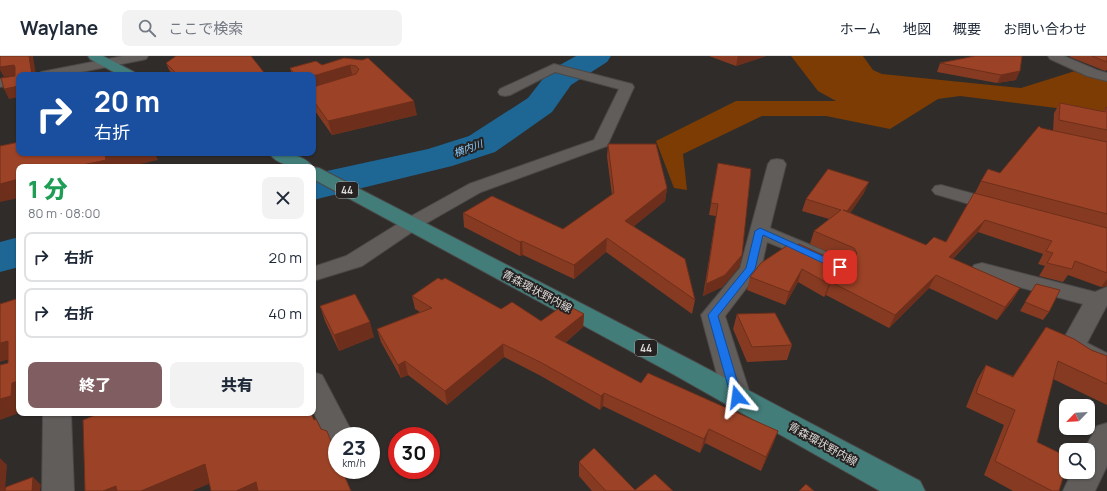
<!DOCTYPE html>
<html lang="ja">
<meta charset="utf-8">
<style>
:root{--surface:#fff;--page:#f2f2f3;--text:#1f2937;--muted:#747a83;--line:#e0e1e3;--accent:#7f5d61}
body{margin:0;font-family:Manrope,"Noto Sans JP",sans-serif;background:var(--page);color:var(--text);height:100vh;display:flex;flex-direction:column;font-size:15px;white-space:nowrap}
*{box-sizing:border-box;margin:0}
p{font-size:13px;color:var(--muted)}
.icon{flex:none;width:22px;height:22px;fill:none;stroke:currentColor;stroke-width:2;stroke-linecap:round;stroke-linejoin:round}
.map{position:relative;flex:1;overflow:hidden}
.side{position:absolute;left:16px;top:108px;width:300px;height:252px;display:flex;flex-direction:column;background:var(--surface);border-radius:8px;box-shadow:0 1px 3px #0004}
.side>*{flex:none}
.guide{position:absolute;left:16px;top:16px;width:300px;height:84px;border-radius:8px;box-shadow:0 1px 3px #0004;background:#1a4fa0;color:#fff;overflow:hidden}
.needle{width:26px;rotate:245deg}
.controls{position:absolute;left:1059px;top:343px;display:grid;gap:8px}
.controls a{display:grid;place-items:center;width:36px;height:36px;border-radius:8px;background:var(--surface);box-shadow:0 1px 3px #0004;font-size:20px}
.speed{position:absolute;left:328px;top:371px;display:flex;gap:8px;font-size:20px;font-weight:700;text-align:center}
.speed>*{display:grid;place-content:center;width:52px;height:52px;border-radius:50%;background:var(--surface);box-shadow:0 1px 3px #0004;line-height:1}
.speed small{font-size:10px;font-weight:400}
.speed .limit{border:6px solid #d22;background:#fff;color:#111}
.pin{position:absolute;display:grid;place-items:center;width:34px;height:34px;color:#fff;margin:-17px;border-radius:8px;box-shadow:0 2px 6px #0006}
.me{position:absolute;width:44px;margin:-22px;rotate:344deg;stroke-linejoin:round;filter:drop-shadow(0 0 3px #0008)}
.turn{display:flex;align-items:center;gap:14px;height:84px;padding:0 12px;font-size:18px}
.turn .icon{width:52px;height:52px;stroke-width:2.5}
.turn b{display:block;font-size:28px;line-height:34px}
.round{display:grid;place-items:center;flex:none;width:42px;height:42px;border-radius:8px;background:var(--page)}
.head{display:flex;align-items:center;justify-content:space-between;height:68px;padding:0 12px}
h1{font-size:24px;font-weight:800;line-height:30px;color:#1e9e55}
.action{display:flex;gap:8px;margin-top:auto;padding:8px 12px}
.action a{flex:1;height:46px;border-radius:8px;background:var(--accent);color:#fff;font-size:16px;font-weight:800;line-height:46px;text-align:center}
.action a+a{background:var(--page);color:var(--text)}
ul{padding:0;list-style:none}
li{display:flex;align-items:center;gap:12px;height:50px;margin:0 8px 6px;padding:0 4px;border:2px solid var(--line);border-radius:8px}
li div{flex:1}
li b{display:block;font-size:15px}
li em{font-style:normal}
header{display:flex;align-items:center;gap:24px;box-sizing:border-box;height:56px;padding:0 20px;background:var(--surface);border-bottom:1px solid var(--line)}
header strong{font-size:19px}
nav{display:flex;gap:22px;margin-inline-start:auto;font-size:14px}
.search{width:280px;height:36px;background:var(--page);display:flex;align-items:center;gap:10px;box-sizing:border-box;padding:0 14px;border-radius:8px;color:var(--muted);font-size:15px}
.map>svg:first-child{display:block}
.green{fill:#7c3c03}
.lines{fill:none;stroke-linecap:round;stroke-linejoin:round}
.river{fill:#1e6694;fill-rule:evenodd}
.minor-casing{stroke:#4b4847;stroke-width:2}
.major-casing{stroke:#4b4847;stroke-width:2}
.minor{fill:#605d5b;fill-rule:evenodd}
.major{fill:#437d7a;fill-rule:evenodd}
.wall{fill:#863a22}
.shaded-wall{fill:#6d2f1b}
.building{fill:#9c4327;stroke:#6d2f1b}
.route{fill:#1a73e8;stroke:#114b97}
.labels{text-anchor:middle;stroke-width:4;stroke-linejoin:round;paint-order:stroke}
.far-water-label{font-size:10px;font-style:italic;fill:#8fcfff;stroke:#252221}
.shield{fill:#252221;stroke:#a6a4a3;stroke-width:1}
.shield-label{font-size:10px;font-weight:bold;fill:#dedcdb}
.street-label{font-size:11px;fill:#dedcdb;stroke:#252221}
</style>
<header>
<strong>Waylane</strong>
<div class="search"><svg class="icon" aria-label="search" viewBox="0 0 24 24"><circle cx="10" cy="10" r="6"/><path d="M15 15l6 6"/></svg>ここで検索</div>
<nav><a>ホーム</a><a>地図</a><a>概要</a><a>お問い合わせ</a></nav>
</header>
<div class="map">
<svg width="1107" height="435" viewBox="0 0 1107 435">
<rect width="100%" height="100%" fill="#2f2c2a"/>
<polygon class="green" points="791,0 863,0 873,14 882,18 1021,32 1075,15 1107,25 1107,56 1104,58 960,40 938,43 890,73 826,60 762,60 683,98 687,134 674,132 656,85 736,45 836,45 818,35"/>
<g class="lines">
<g class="river">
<polygon points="576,0 611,0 607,6 571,29 552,56 495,96 452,110 313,144 313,118 428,93 469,80 528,42 549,15"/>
<polygon points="19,181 19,211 0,216 0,186"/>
</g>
<g class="minor-casing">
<g id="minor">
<polygon points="123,0 148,0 146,3 142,4 66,19 39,19 41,16 46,15"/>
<polygon points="1048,0 1064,0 1097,14 1107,17 1107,25 1087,20 1050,3"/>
<polygon points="554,8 632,28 634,31 607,90 481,136 418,172 362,210 313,225 313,211 346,200 404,164 469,128 594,84 619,33 555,16 510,39 505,40 500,39 498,36 500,33"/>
<polygon points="19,20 19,28 0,31 0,23"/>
<polygon points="777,103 783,104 786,108 770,172 825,195 828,200 825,205 817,206 767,186 761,213 725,260 751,341 747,349 737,352 727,349 723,341 701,259 740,212 768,108 771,104"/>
<polygon points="941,129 1007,147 1010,151 1007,155 1000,157 935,138 932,134 935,130"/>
<path d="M982 207 1095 236 1107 231V249L1087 287 1107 297V318C1093 314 1066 303 1059 291L1083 248 974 219 971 214 974 209Z"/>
<polygon points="313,316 322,319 354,380 337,380 337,392 329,389 313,355"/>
<polygon points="43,357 71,357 74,435 42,435"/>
<polygon points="1107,367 1107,410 1095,435 1063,435 1072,416 1088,416 1088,394 1084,394 1097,370"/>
</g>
</g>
<g class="major-casing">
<g id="major">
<polygon points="88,0 103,0 134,16 136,19 119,19 90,3"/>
<path d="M269 97C283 97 303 97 313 111L319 112 689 303 920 425 925 435H880L671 317 313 123V111C298 111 278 111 269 97Z"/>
</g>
</g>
<use href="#minor" class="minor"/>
<use href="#major" class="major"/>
</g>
<g class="wall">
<polygon points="709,0 766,0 736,10"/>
<polygon points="975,0 1016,24 997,27 937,16 940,7"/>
<polygon points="1070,0 1107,0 1107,14 1105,15 1070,1"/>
<polygon points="362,4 417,59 332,79 313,52 313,19 292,19 290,12 322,9"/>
<polygon points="166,7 266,19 173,19 169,14"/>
<polygon points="1060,47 1103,55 1106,51 1107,52 1107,230 1101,231 1068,219 1063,226 1039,220 1045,210 1038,208 1043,198 978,176 953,203 1020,232 1012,245 997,264 929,232 889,272 826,239 824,241 798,226 785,249 747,234 750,221 796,190 836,205 845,207 849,205 810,188 814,175 829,163 802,155 806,143 864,137 850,157 926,189 946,186 975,137 981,125 1000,117 1041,72 1053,75 1054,57"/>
<polygon points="608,88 667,132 665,145 634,170 695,244 692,258 606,196 574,223 523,199 520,200 464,171 463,157 563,173 612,139 607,101"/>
<polygon points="716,118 742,199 739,211 722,231 703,240 716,160 709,159"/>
<polygon points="1036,228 1049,256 1043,264 1020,255"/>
<polygon points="412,240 501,253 541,265 584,258 583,271 565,287 641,327 778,375 773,388 761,415 705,387 700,397 603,350 600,354 541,320 504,301 447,349 408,319 401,322 381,286 377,273 420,256 415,253"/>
<polygon points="320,250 374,281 339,295 325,265"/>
<polygon points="737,258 792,289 787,304 747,306 733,273"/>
<polygon points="1046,271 1091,294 1107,300 1107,349 1053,323 1037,386 1059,435 1013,435 984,419 1004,369 966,351 977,324 986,309 1013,320"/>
<polygon points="579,406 635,434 673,435 592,435 579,420"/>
</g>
<g class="shaded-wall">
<polygon points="29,0 33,0 36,19 32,19"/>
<polygon points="738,0 766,0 736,10"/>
<polygon points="14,9 19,19 4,21 0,14 0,11"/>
<polygon points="350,9 353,22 313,34 313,20"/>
<polygon points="1020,15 1016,24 997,27 1001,19"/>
<polygon points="19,30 19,41 9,43 4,33"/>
<polygon points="414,45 417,59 332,79 328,65"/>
<polygon points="114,97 155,97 158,104 128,111 73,111 105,99"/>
<polygon points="19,123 19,142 0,146 0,128"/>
<polygon points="869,126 864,137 843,168 847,155"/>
<polygon points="667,132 665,145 624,178 625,165"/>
<polygon points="985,164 978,176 942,214 949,201"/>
<polygon points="607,182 606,196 574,223 574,209"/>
<polygon points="522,185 523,199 520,200 520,186"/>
<polygon points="742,199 739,211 722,231 703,240 706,228"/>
<polygon points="802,213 798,226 785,249 789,236"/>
<polygon points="936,219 929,232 889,272 895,259"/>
<polygon points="1107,223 1107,230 1101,231"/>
<polygon points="831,226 826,239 824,241 829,228"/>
<polygon points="1020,232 1012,245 997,264 1005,251"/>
<polygon points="584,258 583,271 555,295 555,281"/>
<polygon points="370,266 374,281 339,295 334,279"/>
<polygon points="8,285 19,300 0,306 0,287"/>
<polygon points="503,288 504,301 447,349 445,335"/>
<polygon points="405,305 408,319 401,322 398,309"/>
<polygon points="19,325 19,357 0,364 0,343 12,327"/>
<polygon points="604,337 603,350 600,354 601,340"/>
<polygon points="709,373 705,387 700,397 704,383"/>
<polygon points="778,375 773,388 761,415 766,401"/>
<polygon points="0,402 7,409 5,435 0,435"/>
<polygon points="205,408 216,425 192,435 141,435"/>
<polygon points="33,421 41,429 40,435 32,435"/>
<polygon points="256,426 261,435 236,435"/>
<polygon points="116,430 121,435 103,435"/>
</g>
<g class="building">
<polygon points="0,0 29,0 32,19 19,19 19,30 4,33 1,22 15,20 15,11 14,9 0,11"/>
<polygon points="176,0 251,0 266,19 178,19 166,7"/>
<polygon points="975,0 1022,0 1020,15 1001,19 940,7"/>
<polygon points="1092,0 1107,0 1107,6"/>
<polygon points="344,2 362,4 368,2 414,45 328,65 313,44 313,31 356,18 359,13 356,10 350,9 313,20 313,19 295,19 290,12 316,5 322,9"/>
<polygon points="1060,47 1105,56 1106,51 1107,52 1107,74 1059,64"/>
<polygon points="1039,70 1041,72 1107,86 1107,158 981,125 988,113 1000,117"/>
<polygon points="19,86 19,97 114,97 105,99 106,104 73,111 19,111 19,123 0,128 0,90"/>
<polygon points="608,88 656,88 667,132 625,165 685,203 695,244 607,182 574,209 522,185 520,186 463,157 492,140 563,173 614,137"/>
<polygon points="718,107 751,113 742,199 725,219 706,228 718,148 711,147"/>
<polygon points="828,113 869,126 847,155 843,154 926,189 934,181 946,186 974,137 1107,172 1107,217 1075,205 1072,213 1047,207 1053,197 1046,195 1052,185 985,164 949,201 1020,232 1005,251 936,219 895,259 831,226 829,228 802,213 789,236 750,221 761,207 791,187 796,190 799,188 836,205 845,207 854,204 857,197 854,192 814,175 841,154 806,143"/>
<polygon points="438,222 442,224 445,222 501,253 512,246 541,265 565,248 584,258 555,281 641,327 648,317 778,375 766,401 709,373 704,383 604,337 601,340 540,306 503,288 445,335 405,305 398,309 377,273 432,252 412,240"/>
<polygon points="1036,228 1060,234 1049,256 1025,246"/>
<polygon points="355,238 370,266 334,279 320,250"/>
<polygon points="19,242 19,325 12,327 11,340 0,343 0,309 8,307 8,285 0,287 0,248"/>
<polygon points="775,257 792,289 752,291 737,258"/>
<polygon points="1046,271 1074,283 1091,294 1107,300 1107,328 1058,305 1037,386 1066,400 1066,412 1059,435 1052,435 995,405 1015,354 976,337 986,309 1013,321"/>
<polygon points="98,357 311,357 314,364 316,363 321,373 327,375 337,401 337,414 342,414 351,435 258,435 256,426 236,435 211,435 205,408 141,435 117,435 116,430 103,435 85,435 83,364 98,358"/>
<polygon points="594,392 635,434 655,418 673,435 606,435 579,406"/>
<polygon points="33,421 32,435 5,435 6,431"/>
<polygon points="806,428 814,435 799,435"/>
</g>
<polygon class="route" points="760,172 843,209 844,211 843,213 836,213 763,179 755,213 718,260 742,341 741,344 737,345 733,344 731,341 708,259 746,212 755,175"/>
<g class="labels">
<g class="far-water-label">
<text transform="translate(468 92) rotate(-20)" y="4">横内川</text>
</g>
<g class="shield">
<rect x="336" y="126" width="22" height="16" rx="3"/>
<rect x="635" y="284" width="22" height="16" rx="3"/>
</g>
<g class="shield-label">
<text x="347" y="138">44</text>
<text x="646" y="296">44</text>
</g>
<g class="street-label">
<text transform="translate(537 235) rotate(28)" y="4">青森環状野内線</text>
<text transform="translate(823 388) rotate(29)" y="4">青森環状野内線</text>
</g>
</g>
</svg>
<div class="controls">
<a><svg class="needle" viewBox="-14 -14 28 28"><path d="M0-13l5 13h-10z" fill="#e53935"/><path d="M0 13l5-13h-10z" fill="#747a83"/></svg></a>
<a><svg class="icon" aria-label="search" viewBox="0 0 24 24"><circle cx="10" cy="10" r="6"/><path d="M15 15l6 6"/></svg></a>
</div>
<div class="speed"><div>23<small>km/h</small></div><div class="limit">30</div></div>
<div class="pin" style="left:840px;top:211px;background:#d93025"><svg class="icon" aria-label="arrive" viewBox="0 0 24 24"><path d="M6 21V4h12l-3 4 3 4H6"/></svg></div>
<svg class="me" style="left:737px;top:341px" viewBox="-20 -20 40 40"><path d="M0-17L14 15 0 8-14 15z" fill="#1a73e8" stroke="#fff" stroke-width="4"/></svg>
<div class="guide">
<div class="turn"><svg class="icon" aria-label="right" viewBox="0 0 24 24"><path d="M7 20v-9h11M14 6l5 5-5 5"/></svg><div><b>20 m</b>右折</div></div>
</div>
<section class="side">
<div class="head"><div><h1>1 分</h1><p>80 m · 08:00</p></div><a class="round"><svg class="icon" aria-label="close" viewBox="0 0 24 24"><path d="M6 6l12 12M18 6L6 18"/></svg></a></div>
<ul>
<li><svg class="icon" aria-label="right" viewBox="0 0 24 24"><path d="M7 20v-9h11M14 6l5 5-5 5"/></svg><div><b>右折</b></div><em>20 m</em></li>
<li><svg class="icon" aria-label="right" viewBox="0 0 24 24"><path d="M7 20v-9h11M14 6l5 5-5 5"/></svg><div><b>右折</b></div><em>40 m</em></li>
</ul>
<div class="action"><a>終了</a><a>共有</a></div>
</section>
</div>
